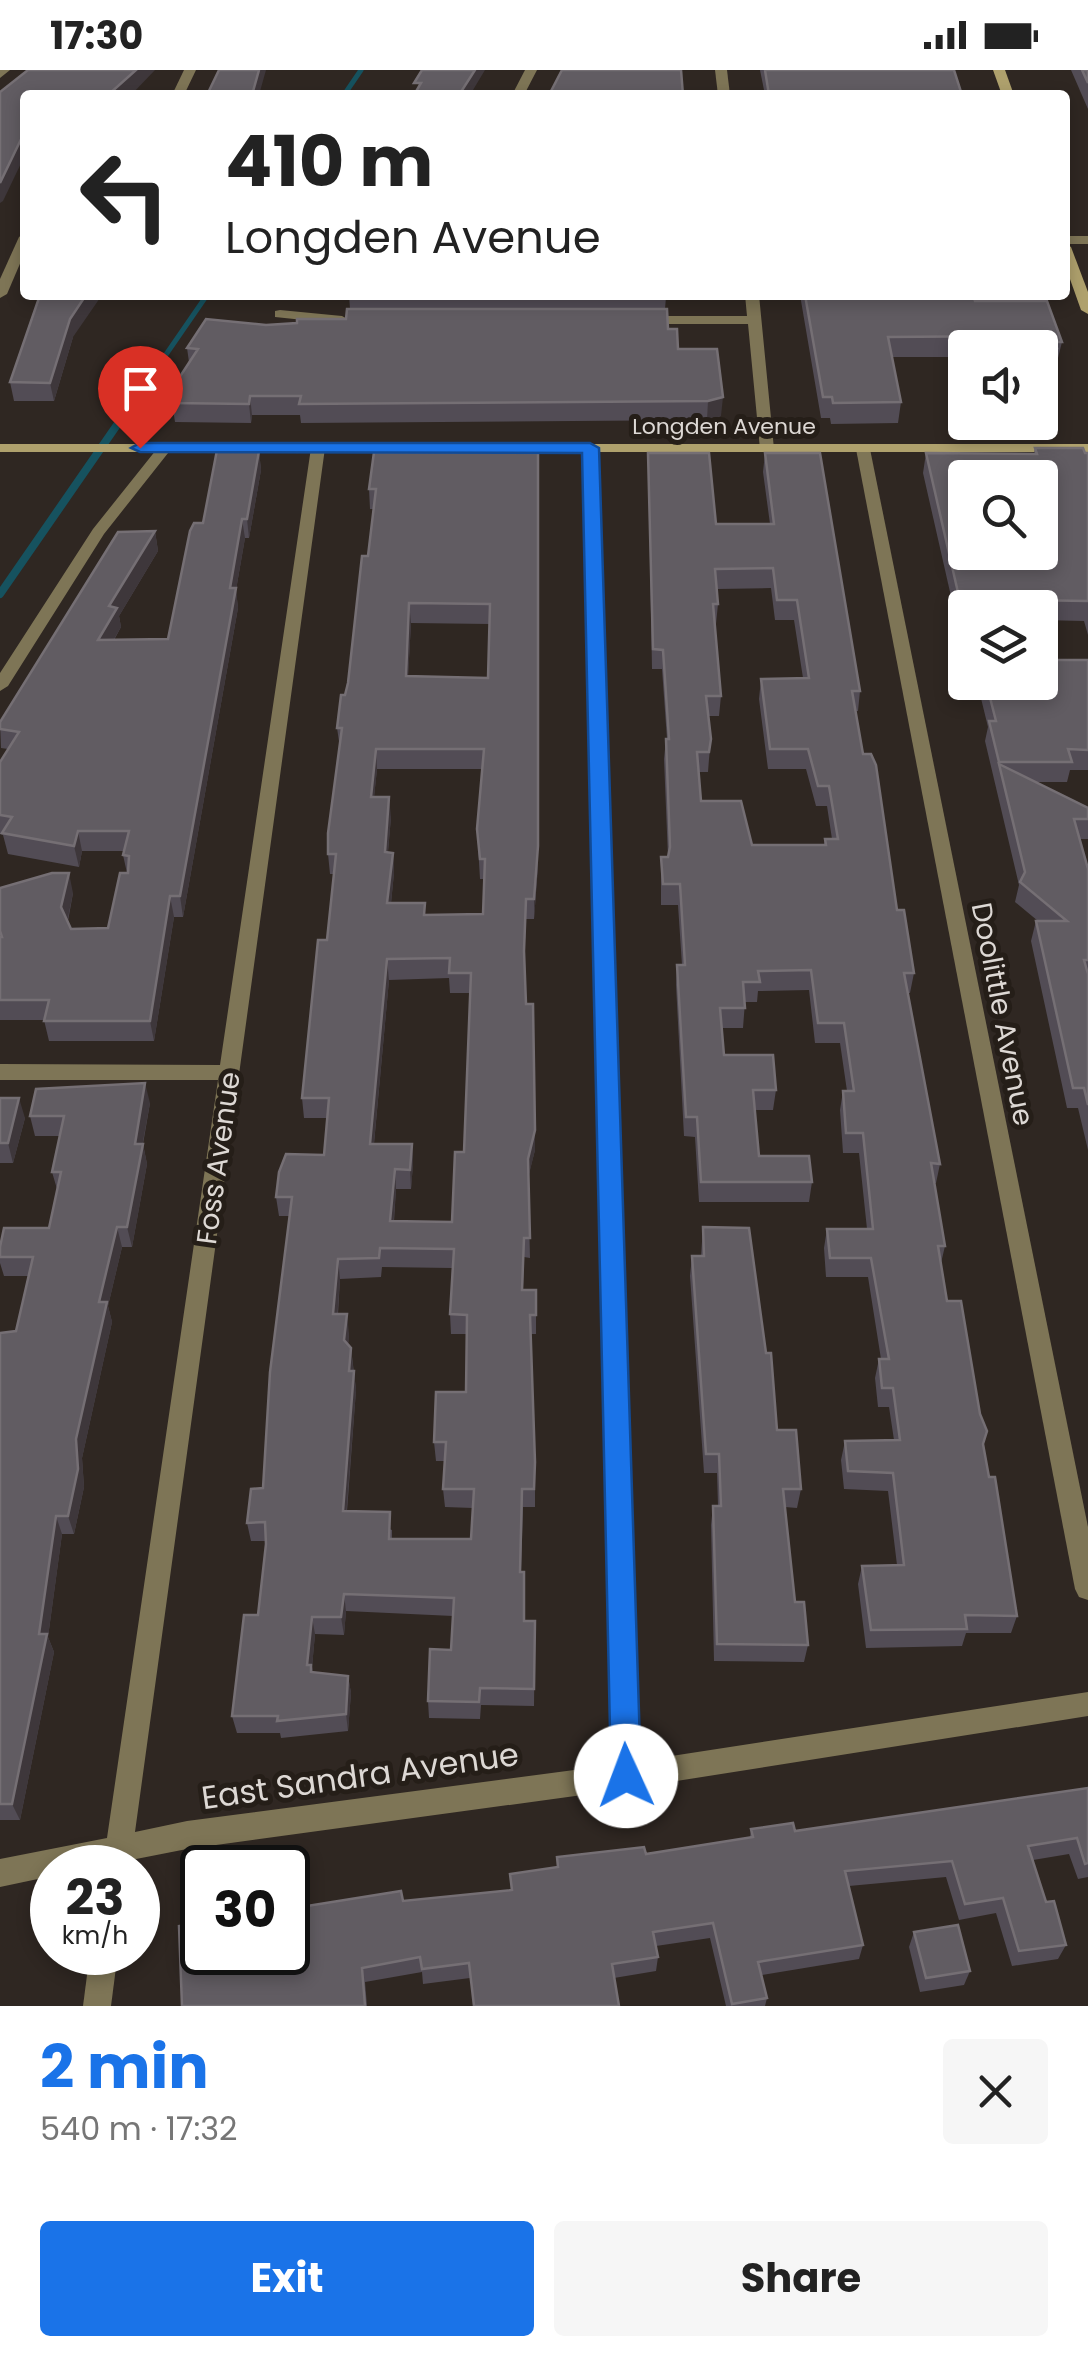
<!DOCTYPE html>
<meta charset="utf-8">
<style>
:root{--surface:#fff;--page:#f6f6f6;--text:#222;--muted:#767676;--accent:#1a73e8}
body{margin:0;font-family:Poppins,sans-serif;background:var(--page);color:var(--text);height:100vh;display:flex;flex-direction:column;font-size:38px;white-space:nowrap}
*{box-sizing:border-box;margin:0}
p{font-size:32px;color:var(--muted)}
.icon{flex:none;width:55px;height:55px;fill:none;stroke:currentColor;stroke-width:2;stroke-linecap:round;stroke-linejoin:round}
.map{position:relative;height:1936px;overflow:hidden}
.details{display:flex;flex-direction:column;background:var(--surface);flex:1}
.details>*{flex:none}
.banner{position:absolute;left:20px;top:20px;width:1050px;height:210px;border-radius:10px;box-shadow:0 5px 15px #0003;background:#fff;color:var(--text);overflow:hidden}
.buttons{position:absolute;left:948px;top:260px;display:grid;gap:20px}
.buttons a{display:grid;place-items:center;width:110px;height:110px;border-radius:10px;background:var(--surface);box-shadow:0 5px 15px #0003;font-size:50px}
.speed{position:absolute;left:30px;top:1775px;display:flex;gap:20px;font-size:50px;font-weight:700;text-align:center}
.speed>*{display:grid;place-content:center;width:130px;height:130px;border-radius:50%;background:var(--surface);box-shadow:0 5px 15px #0003;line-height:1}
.speed small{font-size:25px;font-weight:400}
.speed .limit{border:5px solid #111;border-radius:15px;background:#fff;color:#111}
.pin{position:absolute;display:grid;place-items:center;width:85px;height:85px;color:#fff;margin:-102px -42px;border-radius:50% 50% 50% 0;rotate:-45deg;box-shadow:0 0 10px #0007}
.pin .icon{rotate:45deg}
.me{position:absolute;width:110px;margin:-55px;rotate:358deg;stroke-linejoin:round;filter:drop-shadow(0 0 8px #0008)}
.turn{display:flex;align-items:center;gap:35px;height:210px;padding:0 40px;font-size:45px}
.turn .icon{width:130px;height:130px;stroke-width:2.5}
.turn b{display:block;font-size:70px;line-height:85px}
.round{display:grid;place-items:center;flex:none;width:105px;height:105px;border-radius:10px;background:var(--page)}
.headline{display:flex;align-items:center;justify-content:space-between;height:170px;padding:0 40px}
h1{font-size:60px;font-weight:700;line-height:75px;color:var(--accent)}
.action{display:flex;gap:20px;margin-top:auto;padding:20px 40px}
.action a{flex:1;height:115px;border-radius:10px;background:var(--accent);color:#fff;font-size:40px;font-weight:700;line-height:115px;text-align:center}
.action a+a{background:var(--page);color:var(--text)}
.status{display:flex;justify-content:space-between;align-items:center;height:70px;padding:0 50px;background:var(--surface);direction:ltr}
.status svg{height:28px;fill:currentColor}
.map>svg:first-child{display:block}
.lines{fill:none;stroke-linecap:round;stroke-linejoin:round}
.stream-far1{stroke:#16525f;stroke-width:5}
.stream{stroke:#16525f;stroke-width:8}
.street{fill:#7e7556;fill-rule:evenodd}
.secondary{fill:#afa16d;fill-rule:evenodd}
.wall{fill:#524c55;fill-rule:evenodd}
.shaded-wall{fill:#3e373b}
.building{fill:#615c62;stroke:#756f74;stroke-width:2.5;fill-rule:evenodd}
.route{fill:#1a73e8;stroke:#114b97;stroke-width:2.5}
.labels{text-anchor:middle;stroke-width:10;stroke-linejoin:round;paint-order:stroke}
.far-street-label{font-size:22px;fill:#ddd8d4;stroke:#251e18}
.street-label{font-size:28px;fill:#ddd8d4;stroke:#251e18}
.near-street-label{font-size:32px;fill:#ddd8d4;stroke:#251e18}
</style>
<div class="status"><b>17:30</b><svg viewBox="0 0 49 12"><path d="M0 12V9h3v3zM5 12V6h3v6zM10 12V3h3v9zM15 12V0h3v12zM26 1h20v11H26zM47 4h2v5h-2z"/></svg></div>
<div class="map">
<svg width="1088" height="1936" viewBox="0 0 1088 1936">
<rect width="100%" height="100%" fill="#2f2722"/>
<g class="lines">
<g class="stream-far1">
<polyline points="344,25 361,0"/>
<polyline points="136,328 207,225"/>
</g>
<polyline class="stream" points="0,524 137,326"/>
<g class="street">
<polygon points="0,0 10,0 0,8"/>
<polygon points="184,0 196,0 184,25 172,25"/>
<polygon points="525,0 537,0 524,25 512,25"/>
<polygon points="715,0 727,0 730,25 718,25"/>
<polygon points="25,163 25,182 7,224 0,228 0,209 19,167"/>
<rect x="1065" y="166" width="23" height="8"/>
<polygon points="745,225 759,225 774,379 767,383 760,379 748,254 641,254 634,250 641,246 747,246"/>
<polygon points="280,240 342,246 349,250 342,254 275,247 275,241"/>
<polygon points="165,374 172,378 104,464 8,616 0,621 0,603 93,459 160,375"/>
<polygon points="318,374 325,378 135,1762 187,1751 612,1695 583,378 590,374 597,378 639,1691 1088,1622 1088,1646 626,1719 187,1779 131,1790 130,1798 52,1798 52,1806 0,1817 0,1789 107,1768 218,1010 0,1010 0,994 220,995 311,378"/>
<polygon points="863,375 870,379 1088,1457 1088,1530 1079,1527 1075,1519 856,379"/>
<polygon points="90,1882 118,1882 111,1936 83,1936"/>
</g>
<g class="secondary">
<polygon points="993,0 1005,0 1014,25 1002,25"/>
<polygon points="1065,173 1071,177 1088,222 1088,244 1081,240 1065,195"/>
<rect x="0" y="374" width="1088" height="8"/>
</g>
</g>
<g class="wall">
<polygon points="760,0 954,0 962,25 765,25"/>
<polygon points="1071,0 1088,0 1088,39"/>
<polygon points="349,225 680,225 666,227 665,239 668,259 678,279 721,346 707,350 301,353 300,345 252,345 251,353 175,352 172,333 189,292 187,278 266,255 346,249 350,239"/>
<polygon points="800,225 973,225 975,231 1062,272 1057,292 1054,292 1053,299 1040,299 1040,278 965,278 965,287 892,287 901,332 898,353 831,354 830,348 821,348"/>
<polygon points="73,267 54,331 14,331 10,312"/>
<polygon points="1035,378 1088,383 1088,565 1084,551 1040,550 1040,538 965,538 965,588 923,403 926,383 1034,384"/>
<polygon points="259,381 261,400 249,468 245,468 236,520 238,538 183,847 174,847 154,971 49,971 44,950 0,950 0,818 73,823 68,851 71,859 108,858 127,803 123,785 124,781 82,781 79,797 8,784 3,765 0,764 0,692 8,679 1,678 0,652 155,461 158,481 119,546 121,557 114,570 168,569 203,453"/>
<path d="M538 383V796L534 849H526L524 893 535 1080 528 1107 530 1188 524 1187 523 1220H536V1264H530L535 1392V1437H523L521 1502 524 1551H535L534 1636 481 1635 480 1649 429 1648 428 1631 451 1580 453 1546 346 1541 344 1565 315 1564 312 1597 313 1603 348 1606 351 1623 348 1661 281 1668 280 1663H237L232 1646 258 1545 266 1471H251L247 1453 263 1418 289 1146H279L276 1127 324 1085 327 1048H304L302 1028 327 870 334 804H330L328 784 340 678 337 658 345 625 368 486 373 439H370L369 419ZM411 553 490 554 488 608 408 606ZM377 699H483L477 759 480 809H484L483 844 425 845V833H391L394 803 393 783 388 782 391 747 374 727ZM449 908 450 923H470L464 1082 452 1152 394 1151 396 1119H411L413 1094 412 1074H374L389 910ZM382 1197 452 1198 450 1244 451 1264H467L466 1322 434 1372 436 1391H445L443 1419 445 1437 473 1438 471 1469H392V1460L347 1441 356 1320 351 1278 348 1275 349 1264 338 1244 340 1209 381 1207Z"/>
<path d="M648 383 716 454H770L763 402 765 383 860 621 858 641H856L863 684 897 840 914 903 910 923H908L940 1094 936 1113H934L945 1176 941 1193 947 1231 983 1375 1017 1546 1011 1563H966L962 1576 866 1578 858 1514 862 1496 897 1495 888 1421 844 1419 841 1390 845 1371 894 1370 889 1337H878L875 1308 879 1289H881L868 1207H826L824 1178 827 1159H867L859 1083H843L840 1040 843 1021H847L840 973H815L809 920 758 921 757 932H745L743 958H721L724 985 776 1020 773 1040H755L759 1086 812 1112 809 1132H699L695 1067 684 1066 676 915 677 895H682L678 835H661V787H668L664 689 666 669H667L662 599H652ZM771 518 775 550H794L803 608 761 609 759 629 768 699H806L816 736H827L832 769H825L824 775H752L701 731 699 702H708L709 689 711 669 708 646H719L721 626 715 554H716L718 534 717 519Z"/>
<polygon points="1042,590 1088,590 1088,700 1070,700 1067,712 1035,712 1088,738 1088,769 1080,769 1088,799 1088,1080 1078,1038 1067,1038 1031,871 1036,851 1038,851 1015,832 1019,815 985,671 988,657 977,612 1040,612"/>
<polygon points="0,1028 25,1048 13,1093 0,1093"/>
<polygon points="150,1033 143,1074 147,1094 132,1177 122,1177 108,1236 112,1252 82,1388 84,1417 74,1464 62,1464 48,1567 54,1582 20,1750 0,1750 0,1263 16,1261 28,1206 4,1206 0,1193 0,1177 49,1158 57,1119 52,1102 60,1066 35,1066 30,1046"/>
<polygon points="703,1157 777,1360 801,1419 797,1438 785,1437 795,1532 808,1575 804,1592 714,1591 711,1455 713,1436 718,1436 717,1403 704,1403 690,1206 692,1186 701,1186"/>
<polygon points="1088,1718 1088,1807 1078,1809 1069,1784 1033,1790 1046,1832 1066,1875 1058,1889 1012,1896 996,1843 959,1850 946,1807 849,1816 863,1875 859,1889 762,1905 767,1928 765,1936 726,1936 710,1868 656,1876 658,1887 656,1901 614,1908 470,1908 423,1914 422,1902 365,1912 367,1936 182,1936 403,1831 511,1820 510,1804 557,1798 557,1787 646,1784 750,1767 751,1759 795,1761"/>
<polygon points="914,1862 970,1901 964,1915 920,1922 909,1877"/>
</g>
<g class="shaded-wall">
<polygon points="136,0 155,0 131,25 108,25"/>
<polygon points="259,0 266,0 259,25 252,25"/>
<polygon points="475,0 485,0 470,25 459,25"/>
<polygon points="25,61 25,85 3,131 0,133 0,113"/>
<polygon points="86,225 102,225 73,267 54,331 50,313 70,249"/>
<polygon points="250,326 252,345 251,353 249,334"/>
<polygon points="723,327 721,346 707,350 708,331"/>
<polygon points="259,381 261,400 249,468 247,449"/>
<polygon points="538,403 538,796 534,849 534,829"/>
<polygon points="242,449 245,468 236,520 238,538 183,847 180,826"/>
<polygon points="155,461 158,481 119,546 121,557 102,590 98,570 109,536"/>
<polygon points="409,533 411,553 407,626 406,606"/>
<polygon points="376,679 377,699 372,747 371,727"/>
<polygon points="389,727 391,747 386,803 385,782"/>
<polygon points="78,761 82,781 79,797 74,776"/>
<polygon points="393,783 394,803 389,853 387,833"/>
<polygon points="69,803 73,823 66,857 61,837"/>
<polygon points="170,826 174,847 154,971 150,951"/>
<polygon points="387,889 389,910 372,1094 370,1074"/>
<polygon points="145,1013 150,1033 139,1093 143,1074 147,1094 132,1177 127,1157 135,1074"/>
<polygon points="19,1028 25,1048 13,1093 8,1073"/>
<polygon points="535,1060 535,1080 528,1109 528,1089"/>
<polygon points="412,1074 413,1094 411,1119 410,1100"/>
<polygon points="395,1099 396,1119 392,1170 390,1151"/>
<polygon points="117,1157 122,1177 108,1236 112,1252 82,1388 84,1417 74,1464 68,1446 76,1369 99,1232"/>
<polygon points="338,1189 340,1209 336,1263 333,1244"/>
<polygon points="347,1244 349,1264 347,1289 344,1270"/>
<polygon points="351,1278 353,1297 351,1320 349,1301"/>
<polygon points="354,1301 356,1320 345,1459 343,1441"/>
<polygon points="56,1446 62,1464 48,1567 54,1582 20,1750 12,1734"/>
<polygon points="344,1524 346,1541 344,1565 341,1547"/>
<polygon points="312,1547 315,1564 312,1597 315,1613 307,1595"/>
<polygon points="348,1606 351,1623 348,1661 346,1644"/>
</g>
<g class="building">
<polygon points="28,0 136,0 108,25 25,25 25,61 0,113 0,22"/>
<polygon points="219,0 259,0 252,25 207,25"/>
<polygon points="422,0 475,0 459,25 414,25 421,13 414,13"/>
<polygon points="562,0 681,0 683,25 549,25"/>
<polygon points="765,0 954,0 962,25 769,25"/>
<polygon points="1082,0 1088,0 1088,13"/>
<polygon points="40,225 86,225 70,249 50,313 10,312"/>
<polygon points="805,225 973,225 975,231 1047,231 1062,272 1055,272 1057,278 1024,278 1017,274 1015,266 888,267 901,332 833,333 832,327 823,327"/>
<polygon points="347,239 667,239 668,259 677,259 678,279 717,279 723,327 708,331 299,334 301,326 250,326 249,334 172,333 179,308 198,279 187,278 206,249 266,255 297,253 297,249 346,249"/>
<path d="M1035 378H1083L1085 383H1088V531L1026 530 1028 538H965V553L926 383 1037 384ZM965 408H1040V482H965Z"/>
<polygon points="217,380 259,381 247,449 242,449 230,518 236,518 180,826 170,826 150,951 44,951 49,930 0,930 0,867 2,867 0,861 0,818 52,803 69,803 61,837 71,859 108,858 120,803 128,803 129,786 123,785 129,761 78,761 74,776 2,763 12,747 0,745 0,692 19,662 0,659 0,652 118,462 155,461 109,536 117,538 98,570 168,569 190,461 194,453 203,453"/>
<path d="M374 382 538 383V776L534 829H526L524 881 526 934H533L535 1060 528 1089 530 1168H524L522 1220H536V1245H530L535 1392 534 1419H522L520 1502H524V1551H535L534 1619 480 1618 479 1632 428 1631 430 1579 451 1580 454 1528 344 1524 341 1547H312L307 1595H311V1602L348 1606 346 1644 277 1651 278 1646H232L244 1545H258L266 1474 265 1452 247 1453 251 1419 263 1418 270 1302 292 1127H276L279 1102 286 1084 324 1085 329 1028H302L318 870H327L336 784H328V763L342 658H337L341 625H345L348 613 362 486H368L376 419H369ZM409 533 490 534 488 608 406 606ZM376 679H484L477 759 480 789H485L483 844 424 845 425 833H387L393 783 385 782 389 727H371ZM450 888 449 903H471L464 1082H455L452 1152 390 1151 395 1099 410 1100 412 1074H370L387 889ZM380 1178 454 1179 450 1244 467 1245 466 1322H436L434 1372H446L443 1419H474L471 1469H389L390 1442 343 1441 354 1301H349L351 1278 344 1270 347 1244H333L338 1189 379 1188Z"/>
<path d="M648 383H709L716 454H774L765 383H820L860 621H852L863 684H871L876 695 897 840H904L914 903H904L940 1094 931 1093 945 1176H938L947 1231H961L980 1344 987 1361 983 1374 989 1407H995L1017 1546 965 1545 967 1559 871 1560 862 1496 904 1495 893 1403 848 1401 845 1371 900 1370 893 1318H882L879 1289H889L871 1188H830L827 1159H873L863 1063H846L843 1021H854L844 953H818L811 900 758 901 760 912H743L745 938H720L724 985H773L776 1020H753L759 1086H809L812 1112H701L697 1047H686L677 895H685L680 814H663L661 787H668L670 777 666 669H669L663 580 653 579ZM773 498 777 530H797L809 608 761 609 770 679H808L818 716H829L838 769H825L826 775H752L741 731H701L697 682H709L711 669 706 626H721L713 534H718L715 499Z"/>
<polygon points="1040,584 1042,590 1088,590 1088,680 1068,679 1072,692 999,692 989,651 996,651 986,612 1040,612"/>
<polygon points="999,694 1088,738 1088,749 1074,749 1088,799 1088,890 1084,890 1088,904 1088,1035 1084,1018 1073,1018 1036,851 1067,851 1020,812 1025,802"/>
<polygon points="145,1013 135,1074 143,1074 127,1157 117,1157 99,1232 107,1232 76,1369 78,1399 68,1446 56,1446 39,1564 47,1564 12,1734 0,1734 0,1263 16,1261 33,1187 0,1187 0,1177 4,1158 49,1158 61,1102 52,1102 64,1046 30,1046 36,1019"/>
<polygon points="0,1028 19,1028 8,1073 0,1073"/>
<polygon points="703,1157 749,1158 766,1283 771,1283 777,1360 796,1360 801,1419 783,1419 795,1532 804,1532 808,1575 717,1574 713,1436 721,1436 719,1384 706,1384 692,1186 704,1186"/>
<polygon points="1088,1718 1088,1793 1085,1794 1077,1768 1028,1776 1046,1832 1054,1831 1066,1875 1019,1881 1003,1828 965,1834 952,1791 845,1801 863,1875 758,1892 767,1928 732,1934 713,1853 653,1862 658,1887 612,1894 619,1936 474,1936 469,1893 422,1899 420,1887 362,1898 365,1936 182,1936 179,1856 202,1853 202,1882 288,1882 288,1839 401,1821 403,1831 512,1820 510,1804 558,1797 557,1787 644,1777 646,1784 753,1767 751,1759 793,1753 795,1761"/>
<polygon points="958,1855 970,1901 926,1908 914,1862"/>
</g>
<polygon class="route" points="590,373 599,378 641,1706 637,1716 626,1720 615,1716 611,1706 582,383 140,382 131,378 140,373"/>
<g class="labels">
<g class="far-street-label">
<text x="724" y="364">Longden Avenue</text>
</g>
<g class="street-label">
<text transform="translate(1003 944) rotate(79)" y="10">Doolittle Avenue</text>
<text transform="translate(218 1088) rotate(-82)" y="10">Foss Avenue</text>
</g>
<g class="near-street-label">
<text transform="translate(360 1706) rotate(-8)" y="11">East Sandra Avenue</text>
</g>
</g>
</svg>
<div class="buttons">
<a><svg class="icon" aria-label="sound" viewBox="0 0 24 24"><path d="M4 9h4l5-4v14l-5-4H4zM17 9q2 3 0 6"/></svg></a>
<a><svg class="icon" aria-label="search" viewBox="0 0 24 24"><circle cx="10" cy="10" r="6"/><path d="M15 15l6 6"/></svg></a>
<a><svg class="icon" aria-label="layers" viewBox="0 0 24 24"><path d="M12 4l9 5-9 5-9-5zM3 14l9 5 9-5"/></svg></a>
</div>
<div class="speed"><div>23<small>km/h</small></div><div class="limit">30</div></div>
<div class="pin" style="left:140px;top:378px;background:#d93025"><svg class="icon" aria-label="arrive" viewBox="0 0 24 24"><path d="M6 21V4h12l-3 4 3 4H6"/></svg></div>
<svg class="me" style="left:626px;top:1706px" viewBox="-20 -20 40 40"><circle r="19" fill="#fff"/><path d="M0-13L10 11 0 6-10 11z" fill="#1a73e8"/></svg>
<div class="banner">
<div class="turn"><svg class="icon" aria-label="left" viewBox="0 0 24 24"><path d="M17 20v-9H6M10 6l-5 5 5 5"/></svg><div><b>410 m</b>Longden Avenue</div></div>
</div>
</div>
<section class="details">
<div class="headline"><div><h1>2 min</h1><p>540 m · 17:32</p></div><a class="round"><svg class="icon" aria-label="close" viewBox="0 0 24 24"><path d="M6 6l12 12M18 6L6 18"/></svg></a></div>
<div class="action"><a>Exit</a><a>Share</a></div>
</section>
